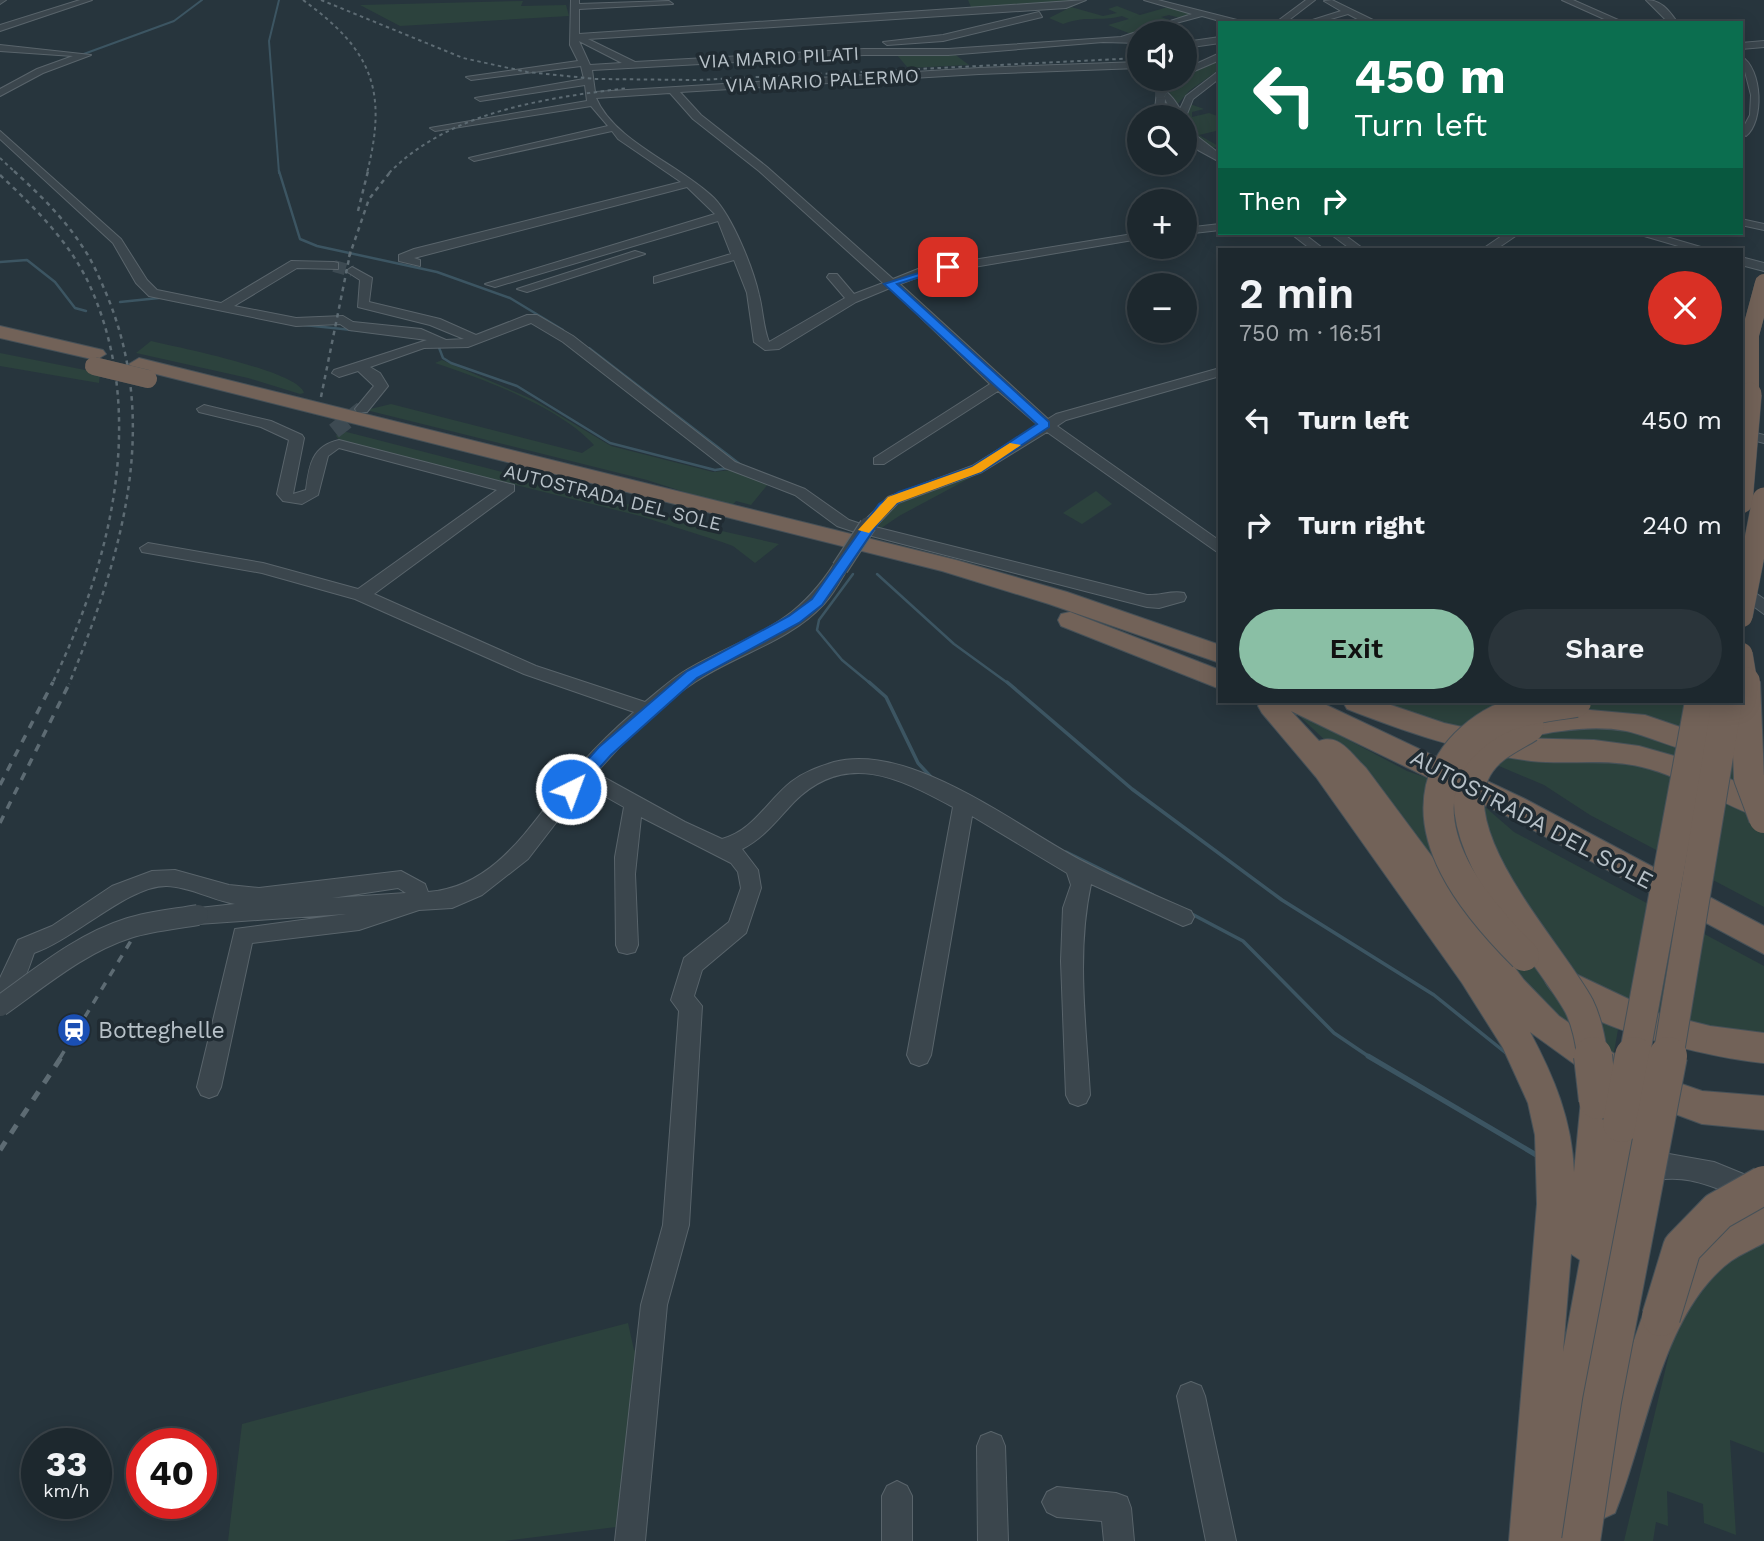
<!DOCTYPE html>
<meta charset="utf-8">
<style>
:root{--surface:#1d282e;--page:#2a343a;--text:#f1f3f6;--muted:#a0a6aa;--line:#3b444a;--accent:#8abfa5}
body{margin:0;font-family:"Work Sans",sans-serif;background:var(--page);color:var(--text);height:100vh;display:flex;flex-direction:column;font-size:26px;white-space:nowrap}
*{box-sizing:border-box;margin:0}
p{font-size:23px;color:var(--muted)}
.icon{flex:none;width:38px;height:38px;fill:none;stroke:currentColor;stroke-width:2;stroke-linecap:round;stroke-linejoin:round}
.map{position:relative;flex:1;overflow:hidden}
.panel{position:absolute;left:1218px;top:248px;width:525px;height:455px;display:flex;flex-direction:column;background:var(--surface);border-radius:0px;box-shadow:0 4px 18px #0003,0 0 0 2px var(--line)}
.panel>*{flex:none}
.guide{position:absolute;left:1218px;top:21px;width:525px;height:214px;border-radius:0px;box-shadow:0 4px 18px #0003,0 0 0 2px var(--line);background:#0b6e4f;color:#fff;overflow:hidden}
.buttons{position:absolute;left:1127px;top:21px;display:grid;gap:14px}
.buttons a{display:grid;place-items:center;width:70px;height:70px;border-radius:50%;background:var(--surface);box-shadow:0 4px 18px #0003,0 0 0 2px var(--line);font-size:35px}
.speed{position:absolute;left:21px;top:1428px;display:flex;gap:14px;font-size:35px;font-weight:700;text-align:center}
.speed>*{display:grid;place-content:center;width:91px;height:91px;border-radius:50%;background:var(--surface);box-shadow:0 4px 18px #0003,0 0 0 2px var(--line);line-height:1}
.speed small{font-size:18px;font-weight:400}
.speed .limit{border:10px solid #d22;background:#fff;color:#111}
.pin{position:absolute;display:grid;place-items:center;width:60px;height:60px;color:#fff;margin:-30px;border-radius:14px;box-shadow:0 4px 10px #0006}
.me{position:absolute;width:77px;margin:-38px;rotate:42deg;stroke-linejoin:round;filter:drop-shadow(0 0 5px #0008)}
.turn{display:flex;align-items:center;gap:24px;height:147px;padding:0 21px;font-size:32px}
.turn .icon{width:91px;height:91px;stroke-width:2.5}
.turn b{display:block;font-size:49px;line-height:60px}
.then{display:flex;align-items:center;height:66px;padding:0 21px;background:#0003;gap:14px;font-size:26px}
.round{display:grid;place-items:center;flex:none;width:74px;height:74px;border-radius:37px;background:var(--page)}
.summary{display:flex;align-items:center;justify-content:space-between;height:119px;padding:0 21px}
h1{font-size:42px;font-weight:600;line-height:52px}
.primary-button{display:flex;gap:14px;margin-top:auto;padding:14px 21px}
.primary-button a{flex:1;height:80px;border-radius:42px;background:var(--accent);color:#111;font-size:28px;font-weight:600;line-height:80px;text-align:center}
.primary-button a+a{background:var(--page);color:var(--text)}
ul{padding:0;list-style:none}
li{display:flex;align-items:center;gap:21px;height:105px;padding:0 21px}
li div{flex:1}
li b{display:block;font-size:26px}
li em{font-style:normal}
.map>svg:first-child{display:block}
.green{fill:#2c423d}
.lines{fill:none;stroke-linecap:round;stroke-linejoin:round}
.stream-far3{stroke:#3c5562;stroke-width:2}
.stream-far2{stroke:#3c5562;stroke-width:2.5}
.stream-far1{stroke:#3c5562;stroke-width:3.5}
.stream{stroke:#3c5562;stroke-width:5}
.minor-tunnel-far1{stroke:#3d4a52;stroke-width:12;stroke-dasharray:12 6;stroke-linecap:butt}
.minor-tunnel{stroke:#3d4a52;stroke-width:16;stroke-dasharray:16 8;stroke-linecap:butt}
.minor-casing{stroke:#59646b;stroke-width:2}
.highway-casing{stroke:#465158;stroke-width:2}
.minor{fill:#3b464d;fill-rule:evenodd}
.highway{fill:#726258;fill-rule:evenodd}
.rail-far3{stroke:#5d6b73;stroke-width:2;stroke-dasharray:3.5 3.5;stroke-linecap:butt}
.rail-far2{stroke:#5d6b73;stroke-width:2.5;stroke-dasharray:4.5 4.5;stroke-linecap:butt}
.rail-far1{stroke:#5d6b73;stroke-width:3.5;stroke-dasharray:8 8;stroke-linecap:butt}
.rail{stroke:#5d6b73;stroke-width:5;stroke-dasharray:10 10;stroke-linecap:butt}
.minor-bridge-far2-casing{stroke:#59646b;stroke-width:10;stroke-linecap:butt}
.minor-bridge-far1-casing{stroke:#59646b;stroke-width:18;stroke-linecap:butt}
.minor-bridge-casing{stroke:#59646b;stroke-width:22;stroke-linecap:butt}
.highway-bridge-far3-casing{stroke:#465158;stroke-width:18;stroke-linecap:butt}
.highway-bridge-far2-casing{stroke:#465158;stroke-width:24;stroke-linecap:butt}
.highway-bridge-far1-casing{stroke:#465158;stroke-width:32;stroke-linecap:butt}
.highway-bridge-casing{stroke:#465158;stroke-width:40;stroke-linecap:butt}
.minor-bridge-far2{stroke:#3b464d;stroke-width:10}
.minor-bridge-far1{stroke:#3b464d;stroke-width:16}
.minor-bridge{stroke:#3b464d;stroke-width:20}
.highway-bridge-far3{stroke:#726258;stroke-width:18}
.highway-bridge-far2{stroke:#726258;stroke-width:23}
.highway-bridge-far1{stroke:#726258;stroke-width:30}
.highway-bridge{stroke:#726258;stroke-width:38}
.route{fill:#1a73e8;stroke:#114b97;stroke-width:2}
.slow{fill:#f59e0b}
.labels{text-anchor:middle;stroke-width:7;stroke-linejoin:round;paint-order:stroke}
.far-street-label{font-size:19px;fill:#b7c1c8;stroke:#202b32}
.street-label{font-size:23px;fill:#b7c1c8;stroke:#202b32}
.poi-label{font-size:23px;fill:#b7c1c8;stroke:#202b32;text-anchor:start}
</style>
<div class="map">
<svg width="1764" height="1541" viewBox="0 0 1764 1541">
<rect width="100%" height="100%" fill="#27353d"/>
<g class="green">
<polygon points="968,0 1078,0 1020,7 971,7"/>
<polygon points="523,1 521,6 566,5 569,16 400,26 360,5"/>
<path d="M1117 6 1140 15 1168 7 1193 13 1180 18 1169 15 1161 17 1172 21 1131 34 1108 25 1129 19 1122 16C1099 22 1087 15 1063 24L1049 18 1071 7 1103 16 1117 13 1108 9Z"/>
<polygon points="953,53 969,65 908,68 897,55"/>
<polygon points="1220,59 1220,69 1189,91 1178,104 1168,91 1171,87 1194,70"/>
<path d="M1190 104 1204 109 1192 112V117L1209 113 1220 117V130L1199 135 1220 147 1209 148C1195 136 1183 123 1190 104Z"/>
<path d="M151 341C176 347 299 371 304 393L300 394 248 378 136 353Z"/>
<polygon points="0,353 100,373 99,383 0,366"/>
<path d="M442 360 534 400 611 446 713 472 731 470 769 483 751 505 736 501 731 507 647 480 366 410 391 404 582 453 594 445C560 407 483 379 435 363Z"/>
<polygon points="339,430 654,511 682,522 779,544 755,563 733,546 722,542 640,516 340,441 336,436"/>
<polygon points="983,471 899,516 880,529 871,528 893,504"/>
<polygon points="1096,491 1112,504 1082,524 1063,513"/>
<polygon points="1372,702 1692,702 1683,742 1735,765 1737,787 1557,745 1416,719"/>
<polygon points="1294,711 1407,771 1456,788 1484,806 1514,832 1764,966 1764,1037 1619,1024 1612,1063 1561,1027 1346,760"/>
<polygon points="1473,755 1631,759 1764,815 1764,907 1590,815 1544,785"/>
<polygon points="1764,1239 1764,1453 1730,1440 1736,1535 1704,1523 1703,1504 1667,1491 1668,1526 1656,1522 1653,1541 1624,1541 1673,1338 1691,1297 1726,1259"/>
<polygon points="628,1323 634,1350 643,1353 624,1526 505,1541 228,1541 242,1424"/>
</g>
<g class="lines">
<g class="stream-far3">
<polyline points="279,0 269,41 279,173"/>
<polyline points="81,55 174,21 202,0"/>
</g>
<g class="stream-far2">
<polyline points="279,171 300,239 317,246 437,272 510,298 563,330"/>
<polyline points="0,262 27,260 55,282 75,308 86,311"/>
<polyline points="120,302 159,298"/>
<polyline points="304,325 352,330"/>
<polyline points="438,345 443,358 451,363 517,386 610,443 715,470 728,468"/>
<polyline points="589,348 741,465"/>
<polyline points="853,574 819,620 817,630 842,660 871,684"/>
<polyline points="877,574 954,644 1009,684"/>
</g>
<g class="stream-far1">
<polyline points="869,682 886,697 918,763 931,777"/>
<polyline points="1007,682 1132,789 1282,900 1434,995 1506,1053"/>
<polyline points="1066,852 1153,895"/>
<polyline points="1188,912 1243,941 1334,1033 1371,1058"/>
</g>
<polyline class="stream" points="1368,1056 1538,1156"/>
<polyline class="minor-tunnel-far1" points="334,266 352,271"/>
<polyline class="minor-tunnel" points="334,431 362,409"/>
<g class="minor-casing">
<g id="minor">
<polygon points="0,0 6,0 0,4"/>
<polygon points="80,0 92,0 0,31 0,25"/>
<path d="M571 0H579V4L669 1 673 4 579 9V34L1086 0 1066 8 588 39 635 62 864 49H948L1121 37 1192 14 1144 0H1158L1241 21 1227 23 1202 16 1139 33 1134 37H1139V43L1103 42 948 55H864L592 70 595 92 979 68 1139 62V68L979 74 680 92 701 115 767 167 893 279 918 269 1139 233V239L921 276 900 284 1048 419 1056 414 1220 368V376L1066 420 1057 426 1220 541V554L1047 432 982 472 898 503 875 527 1147 595C1159 596 1172 590 1184 593L1186 597 1184 601 1159 608 1147 607 868 535V530L858 533 837 526 795 495 725 468 563 342 531 323 468 347 424 348 370 367 380 373 388 386 367 412H357L355 409 374 386 358 371 339 377 332 373 334 370 427 340 349 330 340 324 296 326 149 296 136 283 113 243 0 139V131L121 239 147 280 157 290 221 303 291 261 334 262 338 263V269L297 268 234 306 296 318 343 316 353 322 421 329 446 340 464 339 430 325 358 307 360 280 346 271 352 267 372 278 369 302 440 319 476 335 527 315H537L573 336 735 462 805 489 849 520 861 524 888 497 972 466 1038 425 998 391 884 464H874V458L990 384 890 288 856 302 779 349 765 350 754 342 747 293 734 260 654 283V277L731 254 718 221 495 287 485 284 715 214 687 187 414 258 420 260V266L399 261V255L414 249 681 182 618 139 612 131 474 161 469 158 608 126 591 106 435 131 430 128 587 101 585 85 480 101 475 98 584 79 581 66 471 80 466 77 578 61 570 45ZM579 41 622 63 590 65ZM670 93 693 119 759 171 883 283 854 294 837 274H829L827 277 845 298 769 342C763 327 763 310 759 295 753 268 733 218 714 198 680 165 614 141 596 98Z"/>
<polygon points="1306,0 1315,0 1285,23 1275,23"/>
<polygon points="1332,0 1375,21 1376,23 1365,23 1348,14 1317,23 1303,23 1341,11 1324,1"/>
<polygon points="1562,0 1573,0 1625,23 1613,23"/>
<path d="M1646 0C1662 0 1669 11 1678 23H1669Z"/>
<polygon points="1039,12 1042,17 943,41 887,45 883,42 943,35"/>
<polygon points="1220,37 1220,43 1185,48 1185,42"/>
<polygon points="1764,41 1764,47 1741,49 1741,43"/>
<polygon points="0,45 91,55 43,73 0,96 0,89 37,69 73,56 0,51"/>
<polygon points="1220,53 1220,60 1185,75 1185,69"/>
<path d="M1741 56C1763 69 1764 122 1746 136L1741 132 1750 115 1751 95Z"/>
<path d="M1220 70V78L1193 99 1185 119 1174 117 1165 99 1164 117H1154L1157 92 1135 79 1139 76C1156 87 1167 86 1180 109L1186 96Z"/>
<polygon points="1185,127 1220,154 1220,162 1198,150 1185,136"/>
<polygon points="1741,219 1764,224 1764,230 1741,225"/>
<polygon points="1220,224 1220,230 1185,234 1185,228"/>
<polygon points="1290,233 1303,233 1325,250 1312,250"/>
<polygon points="1329,233 1342,233 1365,250 1352,250"/>
<polygon points="1506,233 1520,233 1495,250 1481,250"/>
<polygon points="1634,233 1653,233 1711,250 1692,250"/>
<polygon points="635,251 645,254 527,292 517,289"/>
<polygon points="1741,257 1764,263 1764,271 1741,265"/>
<path d="M204 405 271 421 302 435 304 438 293 494 306 490C309 465 312 446 339 440L514 485V491L374 594 536 666 645 702C659 691 672 678 688 669 750 634 792 629 834 564H846L848 568C841 580 834 593 824 604 789 642 737 654 695 682 658 706 625 740 596 773L685 822 722 839C753 831 767 801 791 782 804 772 818 767 834 762 912 742 1017 827 1084 862 1118 880 1155 895 1191 911L1194 917 1191 923 1183 926 1091 884C1076 953 1086 1025 1090 1095L1086 1103 1078 1106 1070 1103 1066 1095 1061 961 1063 908 1071 885 1067 873 972 816 931 1055 927 1063 919 1066 911 1063 907 1055 953 807C899 778 846 750 794 802 777 820 764 838 742 849L758 870 761 888 746 933 702 970 694 996 702 1006 689 1225 667 1305 645 1541H615L641 1305 663 1225 679 1011 671 1000 684 958 729 922 741 888 738 872 731 863 641 817 635 874 638 945 635 952 627 954 619 952 616 945 615 857 624 807 585 785 528 859 482 895 452 908 419 910 359 930 252 943 221 1087 217 1095 209 1098 201 1095 197 1087 235 929 346 914 198 924 190 921 187 915 190 909 235 904C212 900 191 887 167 886 129 885 75 939 34 953 27 973 21 995 0 1003V978L18 940 52 926 112 886 152 871 175 870 229 885 259 888 401 871 425 884 428 892C498 887 532 821 573 773 592 751 612 731 634 712L524 674 355 599 262 573 142 552 140 548 148 543 263 563 358 589 497 490 339 448 328 456 318 495 302 504 283 501 277 494 289 440 261 427 199 412 197 409ZM398 888 406 893 332 898Z"/>
<polygon points="1741,429 1764,435 1764,443 1741,437"/>
<polygon points="1741,583 1764,599 1764,614 1741,597"/>
<path d="M1669 1154 1714 1162 1763 1182V1200L1754 1203C1717 1189 1683 1169 1643 1184L1634 1181 1631 1172 1634 1163Z"/>
<polygon points="1191,1382 1201,1386 1205,1396 1236,1541 1206,1541 1177,1396 1181,1386"/>
<polygon points="991,1432 1001,1436 1005,1446 1008,1541 978,1541 977,1446 981,1436"/>
<polygon points="897,1481 907,1486 912,1496 912,1541 882,1541 882,1496 887,1486"/>
<polygon points="1057,1487 1116,1493 1127,1497 1131,1508 1134,1541 1104,1541 1102,1521 1057,1517 1047,1512 1042,1502 1047,1492"/>
</g>
</g>
<g class="highway-casing">
<g id="highway">
<polygon points="0,326 103,350 106,354 96,360 0,338"/>
<polygon points="139,358 956,560 1067,592 1220,645 1220,663 1049,604 942,571 132,368 129,364"/>
<polygon points="1070,612 1220,670 1220,689 1061,626 1058,620 1061,614"/>
<path d="M1260 702H1320L1525 799 1764 926V954L1505 815 1291 711 1319 741C1340 733 1352 755 1366 768L1524 980 1559 1016 1619 1057 1624 1068 1619 1079 1607 1084 1595 1079 1530 1032C1554 1077 1572 1120 1574 1172L1581 1100 1586 1088 1598 1084 1610 1088 1615 1100V1109L1622 1106 1634 1111 1640 1123 1581 1491 1647 1303 1676 1261 1704 1235 1764 1203V1243C1753 1249 1741 1254 1731 1261 1661 1313 1647 1436 1615 1513L1600 1520 1585 1513 1579 1500 1573 1541H1509L1537 1204 1535 1135 1528 1103 1503 1048 1462 983 1316 777 1262 713 1258 706ZM1571 1254 1580 1260 1563 1352Z"/>
<path d="M1343 702H1382L1444 723 1512 738 1594 740 1639 746 1692 761 1764 795V819C1722 806 1688 778 1642 767 1604 758 1568 765 1531 761 1467 753 1406 732 1347 709Z"/>
<path d="M1579 709 1645 715 1724 742 1728 749 1724 756C1705 762 1651 736 1626 731 1605 727 1583 728 1562 731 1547 732 1534 738 1519 734L1515 727 1519 720Z"/>
<path d="M1561 967 1658 1013 1710 1026 1764 1033V1063C1716 1059 1566 1026 1545 981L1550 971Z"/>
<polygon points="1644,1071 1702,1091 1764,1096 1764,1130 1702,1124 1632,1098 1627,1087 1632,1076"/>
</g>
</g>
<use href="#minor" class="minor"/>
<use href="#highway" class="highway"/>
<g class="rail-far3">
<path d="M303 0C372 50 388 90 367 173"/>
<polyline points="321,0 463,58 527,72 596,79 698,80 1139,58"/>
<polyline points="0,158 16,173"/>
<path d="M389 173C450 111 546 98 628 88"/>
</g>
<g class="rail-far2">
<path d="M14 171C39 194 63 217 82 246 92 260 99 277 106 293 162 426 121 557 69 684"/>
<path d="M0 175C34 207 70 242 90 286 148 415 111 562 52 684"/>
<polyline points="358,211 368,171"/>
<polyline points="349,257 369,199 391,171"/>
<polyline points="321,397 351,249"/>
</g>
<g class="rail-far1">
<polyline points="0,785 53,682"/>
<polyline points="0,823 70,682"/>
<polyline points="60,1058 146,916"/>
</g>
<polyline class="rail" points="0,1150 62,1056"/>
<g class="minor-bridge-far2-casing">
<polyline id="minor-bridge-far2" points="1160,94 1167,85"/>
</g>
<g class="minor-bridge-far1-casing">
<polyline id="minor-bridge-far1" points="840,568 868,525"/>
</g>
<g class="minor-bridge-casing">
<path id="minor-bridge" d="M0 1006C41 977 81 943 129 928 151 921 175 919 198 915"/>
</g>
<g class="highway-bridge-far3-casing">
<g id="highway-bridge-far3">
<polyline points="94,366 148,379"/>
<polyline points="1750,396 1750,335 1764,283"/>
</g>
</g>
<g class="highway-bridge-far2-casing">
<g id="highway-bridge-far2">
<polyline points="1741,502 1750,394"/>
<polyline points="1741,616 1764,499"/>
<polyline points="1741,654 1746,684"/>
</g>
</g>
<g class="highway-bridge-far1-casing">
<g id="highway-bridge-far1">
<polyline points="1745,682 1749,778 1764,818"/>
<path d="M1529 727C1516 735 1499 743 1489 753 1420 818 1548 948 1579 1006 1587 1022 1590 1040 1593 1058"/>
<path d="M1524 956C1476 908 1411 832 1451 762 1461 745 1480 729 1498 720 1522 709 1550 706 1576 702"/>
<polyline points="1634,1058 1700,702"/>
<polyline points="1668,1058 1727,702"/>
</g>
</g>
<g class="highway-bridge-casing">
<g id="highway-bridge">
<polyline points="1593,1056 1598,1100"/>
<polyline points="1622,1123 1634,1056"/>
<polyline points="1661,1317 1682,1248 1718,1211 1764,1185"/>
<polyline points="1581,1541 1602,1401 1668,1056"/>
</g>
</g>
<use href="#minor-bridge-far2" class="minor-bridge-far2"/>
<use href="#minor-bridge-far1" class="minor-bridge-far1"/>
<use href="#minor-bridge" class="minor-bridge"/>
<use href="#highway-bridge-far3" class="highway-bridge-far3"/>
<use href="#highway-bridge-far2" class="highway-bridge-far2"/>
<use href="#highway-bridge-far1" class="highway-bridge-far1"/>
<use href="#highway-bridge" class="highway-bridge"/>
</g>
<polygon class="route" points="944,265 953,267 897,284 1049,422 1049,427 981,472 908,497 888,509 822,605 799,623 697,678 611,755 576,794 565,794 565,785 599,747 687,671 789,616 812,599 879,504 899,492 972,467 1037,424 884,284"/>
<polygon class="slow" points="1010,443 1021,445 981,472 897,503 869,533 858,530 888,497 972,467"/>
<defs>
<g id="station-disc" transform="scale(1.75)"><circle r="9.5" fill="#1a4fb4" stroke="#202b32"/><path d="M-3-6H3Q5-6 5-4V2Q5 4 3 4L4.5 6H3L1.5 4h-3L-3 6H-4.5L-3 4Q-5 4-5 2V-4Q-5-6-3-6ZM-3.5-4v3h7v-3ZM-3.5 1v1.5H-2V1ZM2 1v1.5H3.5V1Z" fill="#fff"/></g>
</defs>
<g fill-rule="evenodd">
<use href="#station-disc" x="74" y="1030"/>
</g>
<g class="labels">
<g class="far-street-label">
<text transform="translate(779 57) rotate(-3)" y="7">VIA MARIO PILATI</text>
<text transform="translate(822 80) rotate(-3)" y="7">VIA MARIO PALERMO</text>
<text transform="translate(613 497) rotate(14)" y="7">AUTOSTRADA DEL SOLE</text>
</g>
<g class="street-label">
<text transform="translate(1532 819) rotate(28)" y="8">AUTOSTRADA DEL SOLE</text>
</g>
<g class="poi-label">
<text x="98" y="1038">Botteghelle</text>
</g>
</g>
</svg>
<div class="buttons">
<a><svg class="icon" aria-label="sound" viewBox="0 0 24 24"><path d="M4 9h4l5-4v14l-5-4H4zM17 9q2 3 0 6"/></svg></a>
<a><svg class="icon" aria-label="search" viewBox="0 0 24 24"><circle cx="10" cy="10" r="6"/><path d="M15 15l6 6"/></svg></a>
<a>+</a>
<a>−</a>
</div>
<div class="speed"><div>33<small>km/h</small></div><div class="limit">40</div></div>
<div class="pin" style="left:948px;top:267px;background:#d93025"><svg class="icon" aria-label="arrive" viewBox="0 0 24 24"><path d="M6 21V4h12l-3 4 3 4H6"/></svg></div>
<svg class="me" style="left:571px;top:789px" viewBox="-20 -20 40 40"><circle r="17" fill="#1a73e8" stroke="#fff" stroke-width="3"/><path d="M0-11L8 9 0 5-8 9z" fill="#fff"/></svg>
<div class="guide">
<div class="turn"><svg class="icon" aria-label="left" viewBox="0 0 24 24"><path d="M17 20v-9H6M10 6l-5 5 5 5"/></svg><div><b>450 m</b>Turn left</div></div>
<div class="then">Then<svg class="icon" aria-label="right" viewBox="0 0 24 24"><path d="M7 20v-9h11M14 6l5 5-5 5"/></svg></div>
</div>
<section class="panel">
<div class="summary"><div><h1>2 min</h1><p>750 m · 16:51</p></div><a class="round" style="background:#d93025;color:#fff"><svg class="icon" aria-label="close" viewBox="0 0 24 24"><path d="M6 6l12 12M18 6L6 18"/></svg></a></div>
<ul>
<li><svg class="icon" aria-label="left" viewBox="0 0 24 24"><path d="M17 20v-9H6M10 6l-5 5 5 5"/></svg><div><b>Turn left</b></div><em>450 m</em></li>
<li><svg class="icon" aria-label="right" viewBox="0 0 24 24"><path d="M7 20v-9h11M14 6l5 5-5 5"/></svg><div><b>Turn right</b></div><em>240 m</em></li>
</ul>
<div class="primary-button"><a>Exit</a><a>Share</a></div>
</section>
</div>
